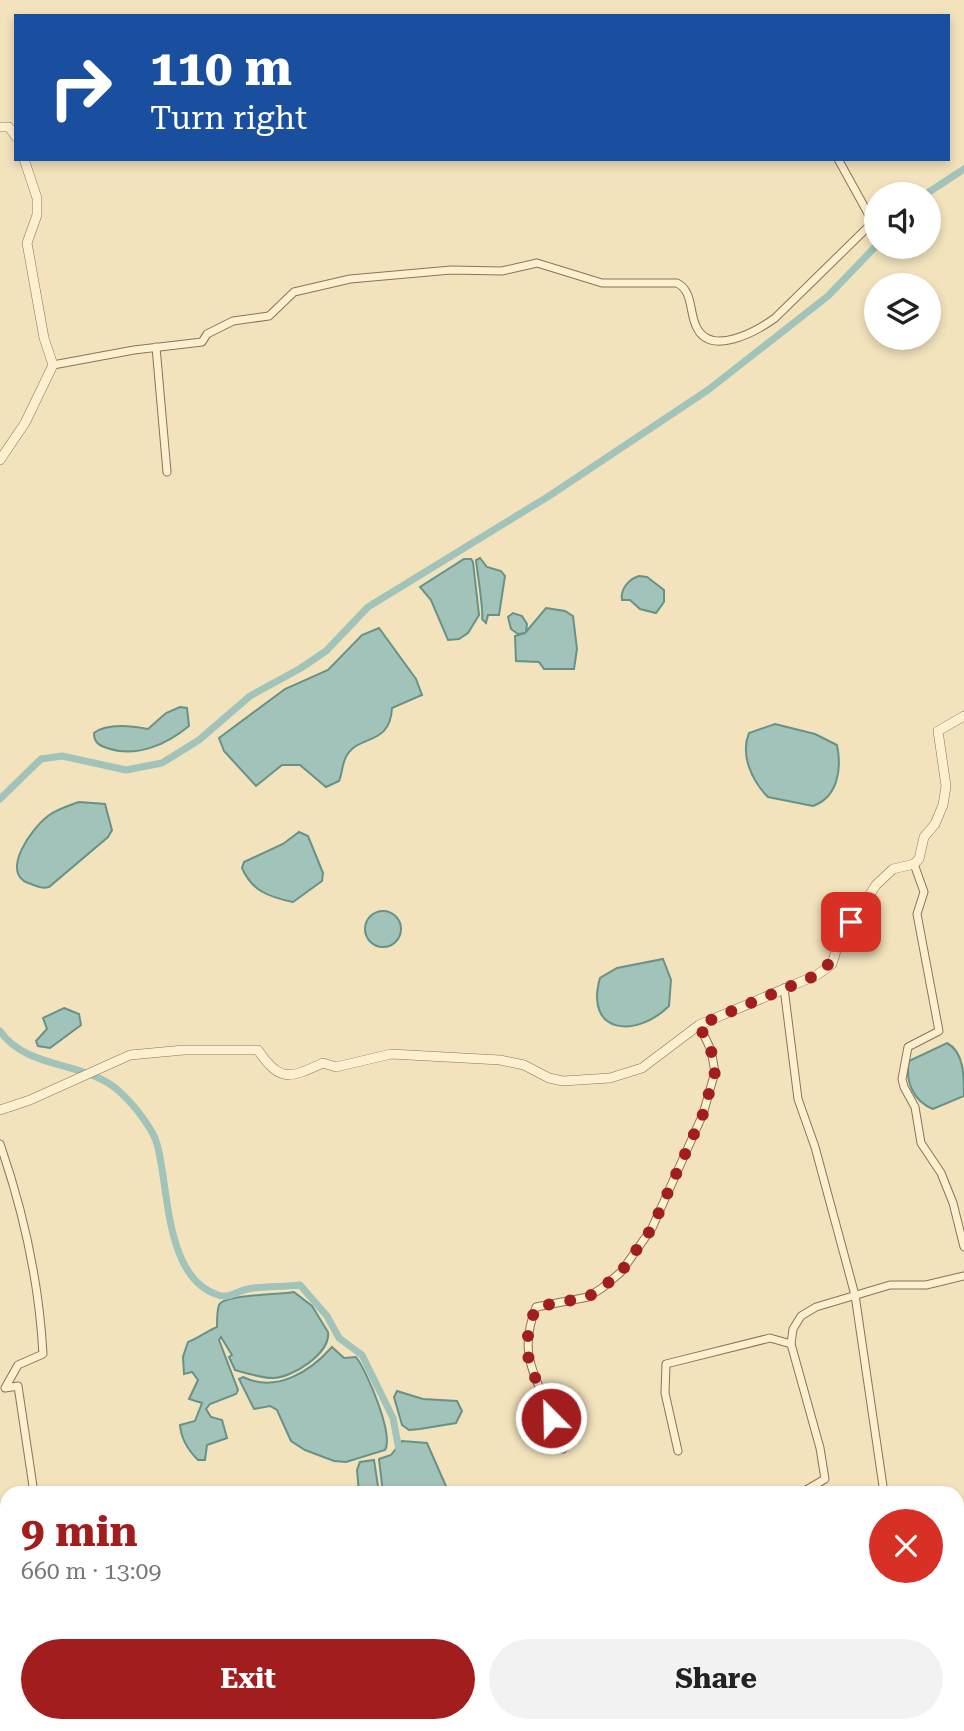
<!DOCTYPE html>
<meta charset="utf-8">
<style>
:root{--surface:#fff;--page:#f2f2f2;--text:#222;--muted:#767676;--accent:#a21e1e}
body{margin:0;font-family:"Roboto Serif",serif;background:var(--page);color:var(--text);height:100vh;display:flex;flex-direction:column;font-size:26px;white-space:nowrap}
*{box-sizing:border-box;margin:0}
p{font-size:23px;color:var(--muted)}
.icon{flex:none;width:38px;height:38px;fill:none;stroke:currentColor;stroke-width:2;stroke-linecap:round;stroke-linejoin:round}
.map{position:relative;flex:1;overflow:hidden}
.panel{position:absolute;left:0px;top:1486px;width:964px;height:247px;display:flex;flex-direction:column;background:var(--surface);border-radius:21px 21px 0 0;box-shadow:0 4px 10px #0003}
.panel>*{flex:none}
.banner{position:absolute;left:14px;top:14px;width:936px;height:147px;border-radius:0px;box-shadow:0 4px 10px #0003;background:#1a4fa0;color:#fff;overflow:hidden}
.tools{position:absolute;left:864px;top:182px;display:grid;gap:14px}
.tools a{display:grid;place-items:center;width:77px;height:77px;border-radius:50%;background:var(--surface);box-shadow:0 4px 10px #0003;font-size:35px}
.pin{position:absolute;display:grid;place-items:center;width:60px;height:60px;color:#fff;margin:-30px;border-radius:14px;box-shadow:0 4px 10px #0006}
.me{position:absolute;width:77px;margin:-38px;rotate:337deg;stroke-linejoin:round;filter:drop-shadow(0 0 5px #0008)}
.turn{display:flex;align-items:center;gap:24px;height:147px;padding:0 21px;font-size:32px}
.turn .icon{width:91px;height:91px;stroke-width:2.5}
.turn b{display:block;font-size:49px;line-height:60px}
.round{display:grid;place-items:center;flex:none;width:74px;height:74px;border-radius:37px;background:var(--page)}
.overview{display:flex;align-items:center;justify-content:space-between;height:119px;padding:0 21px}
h1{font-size:42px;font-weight:700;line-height:52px;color:var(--accent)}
.primary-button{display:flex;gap:14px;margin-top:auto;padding:14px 21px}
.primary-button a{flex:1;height:80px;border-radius:42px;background:var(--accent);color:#fff;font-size:28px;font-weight:700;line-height:80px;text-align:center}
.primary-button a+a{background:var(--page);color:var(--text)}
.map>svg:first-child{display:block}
.water{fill:#a1c3ba;stroke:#689288;stroke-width:2}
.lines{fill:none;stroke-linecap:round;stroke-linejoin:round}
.canal{stroke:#a1c3ba;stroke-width:7}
.minor-casing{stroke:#8c7354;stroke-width:9}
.tertiary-casing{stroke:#8c7354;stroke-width:10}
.minor{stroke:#fcf0d1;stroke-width:7}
.tertiary{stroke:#fcf0d1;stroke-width:9}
.route{stroke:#a21e1e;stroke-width:12;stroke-dasharray:0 21.6}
</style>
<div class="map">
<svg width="964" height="1731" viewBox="0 0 964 1731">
<rect width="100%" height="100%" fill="#f2e3bd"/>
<g class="water">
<path d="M480 558 487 567 501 571 505 576 499 615H488L486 623 482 619C484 612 477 571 476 560Z"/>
<polygon points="464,559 471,559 473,562 479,615 468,633 459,639 448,640 431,600 420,587"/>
<path d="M639 576 647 577 664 590V602L656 613 640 609 630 600H622C620 589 629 579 639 576Z"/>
<polygon points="546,608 565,611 573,616 577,649 574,669 544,669 539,662 516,661 515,636 525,633 518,634 511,629 508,617 513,613 522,616 527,624 526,632"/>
<path d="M379 628 416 679 422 695 392 708C390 748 356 733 345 759 342 766 342 774 339 781L326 787 300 765H282L256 786 224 751 219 738 285 689 328 670 362 635Z"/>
<path d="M180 707 187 708 189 726C166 745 136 758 107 748 98 745 94 742 94 733 107 723 132 726 148 729L166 713Z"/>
<path d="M775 724 815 734 837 745C842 769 838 797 813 806L768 797C752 781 740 755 749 733Z"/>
<path d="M79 802 105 804 112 830 108 837 49 887C41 889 37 886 28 883 0 872 32 828 48 816 57 809 68 806 79 802Z"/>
<path d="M299 832 308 836 323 873 322 881 293 902C269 897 252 891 242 868L244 862 283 844Z"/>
<circle cx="383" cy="929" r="18"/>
<path d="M663 959 671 980 669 1006C637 1038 584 1035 600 978L617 968Z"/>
<polygon points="64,1008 79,1014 81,1025 50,1048 38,1046 36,1041 47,1029 43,1018"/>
<path d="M947 1043C964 1052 964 1075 964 1096L933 1109C913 1101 905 1081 909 1061Z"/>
<path d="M294 1292 312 1306 328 1332C331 1353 292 1378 273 1378 261 1378 246 1373 235 1370L229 1357 232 1355 221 1337 219 1340 238 1390 236 1394 210 1404 206 1409 211 1417 222 1420 227 1438 207 1445 205 1460H198C189 1451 181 1438 180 1425L195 1421 202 1403 189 1399 198 1380 192 1372 184 1374 183 1357 188 1342C199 1338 207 1331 217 1327 217 1322 217 1310 219 1305 224 1294 280 1295 294 1292Z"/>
<path d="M332 1347 344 1358 356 1357C367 1371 394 1435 385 1450L346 1462 334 1461 305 1450 291 1441 277 1410 270 1406 254 1409 239 1379 243 1377C276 1393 310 1372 332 1347Z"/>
<polygon points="397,1391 423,1399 457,1401 462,1411 456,1423 420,1429 409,1430 402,1425 394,1397"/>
<polygon points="402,1441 427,1443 449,1493 383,1493 379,1459 391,1455"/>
<polygon points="374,1460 379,1493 359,1493 357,1470 360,1462"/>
</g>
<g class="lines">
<g class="canal">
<polyline points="926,194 964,169"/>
<polyline points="0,799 41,759 62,756 126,770 162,763 199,740 250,696 301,668 326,651 368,607 549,496 708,390 828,296 877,245"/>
<path d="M0 1031C28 1071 86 1060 120 1092 133 1104 152 1127 157 1144 169 1185 164 1278 218 1295 230 1299 237 1291 248 1289 262 1286 284 1287 300 1285L327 1316 339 1338 362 1355 393 1418 400 1455"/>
<polyline points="433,1726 436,1731"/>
</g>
<g class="minor-casing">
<g id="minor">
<polyline points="156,347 167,472"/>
<path d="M53 365 134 350 202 342 207 334 233 321 269 316 294 292 350 279 451 270 502 271 537 263 602 283H677C693 291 689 311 696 326 710 358 757 331 775 318L870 225V217L838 159"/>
<polyline points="914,864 924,892 917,914 939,1031 908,1047 902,1079 904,1087 915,1107 921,1143 941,1173 953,1203 964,1247"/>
<polyline points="784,988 798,1099 815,1147 855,1295 884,1493"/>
<path d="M0 1144C24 1213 39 1281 43 1354L18 1365 5 1388 18 1386 34 1493"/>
<path d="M563 1449C555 1434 553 1417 546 1402 529 1366 521 1346 536 1307L588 1297 602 1288 621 1272 652 1228 703 1114 715 1072 711 1050 699 1025"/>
<polyline points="678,1451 665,1393 666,1364 770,1338 791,1344"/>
<polyline points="801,1493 825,1479 820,1448 791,1344 793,1329 801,1316 816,1307 890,1285 926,1285 964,1276"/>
<polyline points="957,1651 964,1650"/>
<polyline points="845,1726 847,1731"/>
<polyline points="74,1731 77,1726"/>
</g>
</g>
<g class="tertiary-casing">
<g id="tertiary">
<polyline points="0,127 9,127 16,137"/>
<polyline points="0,460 25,423 53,365 44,338 27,243 37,215 37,198 24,159"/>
<path d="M0 1110 30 1100 130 1055 184 1050H258C280 1083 290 1078 323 1063L336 1067 391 1054 500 1060 524 1065 549 1078 563 1081 610 1078 642 1068 699 1025 817 975 832 964 839 941 876 885 893 869 914 864 919 859 924 837 935 824 943 805 946 786 938 731 964 716"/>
</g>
</g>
<use href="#minor" class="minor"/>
<use href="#tertiary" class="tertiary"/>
</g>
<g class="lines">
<path class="route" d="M551 1418C537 1371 515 1361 536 1307L588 1297 602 1288 621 1272 652 1228 703 1114 715 1072 711 1050 699 1025 817 975C837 960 838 943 851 922"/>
</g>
</svg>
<div class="tools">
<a><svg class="icon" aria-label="sound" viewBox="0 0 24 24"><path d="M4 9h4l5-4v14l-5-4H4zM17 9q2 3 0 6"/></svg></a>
<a><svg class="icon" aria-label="layers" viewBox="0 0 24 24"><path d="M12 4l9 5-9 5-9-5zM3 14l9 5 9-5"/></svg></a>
</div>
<div class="pin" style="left:851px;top:922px;background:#d93025"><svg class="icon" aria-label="arrive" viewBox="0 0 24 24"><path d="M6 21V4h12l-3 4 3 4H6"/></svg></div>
<svg class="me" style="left:551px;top:1418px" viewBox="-20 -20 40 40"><circle r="17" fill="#a21e1e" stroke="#fff" stroke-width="3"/><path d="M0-11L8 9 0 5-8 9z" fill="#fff"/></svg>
<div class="banner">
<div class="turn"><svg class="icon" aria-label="right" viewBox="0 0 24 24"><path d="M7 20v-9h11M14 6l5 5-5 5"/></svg><div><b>110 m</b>Turn right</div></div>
</div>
<section class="panel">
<div class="overview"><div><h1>9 min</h1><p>660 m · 13:09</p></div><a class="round" style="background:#d93025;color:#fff"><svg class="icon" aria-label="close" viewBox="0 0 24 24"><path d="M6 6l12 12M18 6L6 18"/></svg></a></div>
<div class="primary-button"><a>Exit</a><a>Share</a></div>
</section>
</div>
